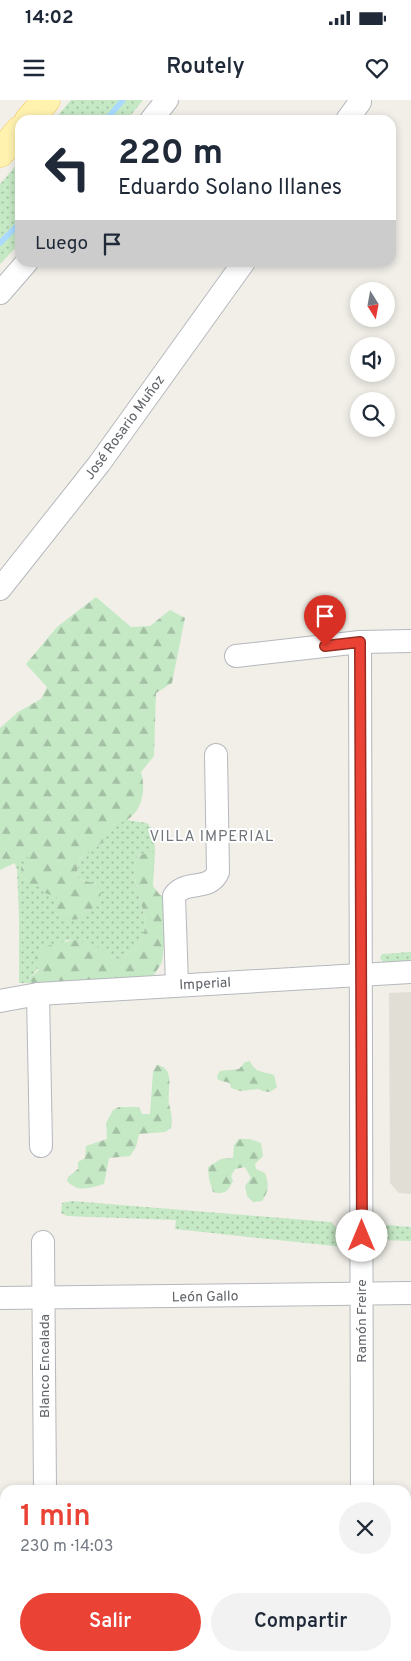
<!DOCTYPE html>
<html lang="es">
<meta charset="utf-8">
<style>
:root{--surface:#fff;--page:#f2f2f3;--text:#1f2937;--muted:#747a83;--accent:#ea4335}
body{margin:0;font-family:Overpass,sans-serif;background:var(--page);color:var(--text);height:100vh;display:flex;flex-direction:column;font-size:19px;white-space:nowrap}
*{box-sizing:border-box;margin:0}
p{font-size:16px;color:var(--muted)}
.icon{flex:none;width:28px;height:28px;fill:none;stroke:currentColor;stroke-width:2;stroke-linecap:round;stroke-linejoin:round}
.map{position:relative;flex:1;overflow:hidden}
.drawer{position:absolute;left:0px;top:1385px;width:411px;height:176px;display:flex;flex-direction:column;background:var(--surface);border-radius:15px 15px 0 0;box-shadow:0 2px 8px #0003}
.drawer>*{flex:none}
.guide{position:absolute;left:15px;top:15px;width:381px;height:152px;border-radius:15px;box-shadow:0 2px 8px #0003;background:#fff;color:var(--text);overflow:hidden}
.needle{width:32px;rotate:169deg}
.fabs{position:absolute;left:350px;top:182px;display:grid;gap:10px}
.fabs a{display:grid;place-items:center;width:45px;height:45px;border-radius:50%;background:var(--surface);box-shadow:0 2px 8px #0003;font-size:25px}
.pin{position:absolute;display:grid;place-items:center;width:42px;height:42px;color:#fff;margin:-51px -21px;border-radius:50% 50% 50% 0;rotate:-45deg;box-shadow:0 0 5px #0007}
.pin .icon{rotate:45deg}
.me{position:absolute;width:55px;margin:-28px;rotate:0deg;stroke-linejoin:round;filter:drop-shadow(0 0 4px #0008)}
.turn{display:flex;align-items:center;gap:18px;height:105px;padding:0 20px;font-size:22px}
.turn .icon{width:65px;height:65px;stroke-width:2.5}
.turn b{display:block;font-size:35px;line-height:42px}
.then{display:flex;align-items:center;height:48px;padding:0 20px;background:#0003;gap:10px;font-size:19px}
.round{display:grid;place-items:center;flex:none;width:52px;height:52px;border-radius:26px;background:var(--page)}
.head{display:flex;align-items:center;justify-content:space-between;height:85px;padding:0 20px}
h1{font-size:30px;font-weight:600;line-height:38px;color:var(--accent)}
.primary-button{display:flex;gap:10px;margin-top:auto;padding:10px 20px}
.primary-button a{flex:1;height:58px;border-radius:30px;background:var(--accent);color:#fff;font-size:20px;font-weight:600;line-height:58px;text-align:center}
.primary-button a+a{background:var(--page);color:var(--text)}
.status{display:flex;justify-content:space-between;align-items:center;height:35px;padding:0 25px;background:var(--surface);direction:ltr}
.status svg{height:14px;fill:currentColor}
header{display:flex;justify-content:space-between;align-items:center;height:65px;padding:0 20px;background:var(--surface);font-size:22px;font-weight:600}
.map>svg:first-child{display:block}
.education{fill:#e1ded6}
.grass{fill:url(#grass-dots)}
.forest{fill:url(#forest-firs)}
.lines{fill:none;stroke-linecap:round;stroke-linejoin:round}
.stream{stroke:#aadaff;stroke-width:5.5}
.minor-casing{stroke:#b5b8bc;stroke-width:24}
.major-casing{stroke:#f2c960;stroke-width:29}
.minor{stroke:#fff;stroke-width:22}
.major{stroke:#fff2af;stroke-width:28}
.route-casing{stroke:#982c22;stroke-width:12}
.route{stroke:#ea4335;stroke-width:9}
.labels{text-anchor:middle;stroke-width:4;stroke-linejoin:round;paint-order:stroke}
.street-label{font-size:14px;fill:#5f6368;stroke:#fff}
.neighbourhood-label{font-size:15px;letter-spacing:1px;fill:#70757a;stroke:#fff}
</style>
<div class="status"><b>14:02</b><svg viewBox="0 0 49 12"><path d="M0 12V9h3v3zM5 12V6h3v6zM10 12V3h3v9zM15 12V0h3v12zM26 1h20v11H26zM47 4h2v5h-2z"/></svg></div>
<header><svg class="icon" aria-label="menu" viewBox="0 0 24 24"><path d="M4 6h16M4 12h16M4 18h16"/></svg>Routely<svg class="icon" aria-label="heart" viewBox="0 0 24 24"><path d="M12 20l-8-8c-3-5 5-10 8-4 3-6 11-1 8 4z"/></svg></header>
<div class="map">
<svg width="411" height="1561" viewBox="0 0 411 1561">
<defs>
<pattern id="grass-dots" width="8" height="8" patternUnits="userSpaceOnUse" patternTransform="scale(1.25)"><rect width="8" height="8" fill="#c5e8c5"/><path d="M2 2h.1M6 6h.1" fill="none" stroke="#a3c0a4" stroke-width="1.8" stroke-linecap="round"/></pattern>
<pattern id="forest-firs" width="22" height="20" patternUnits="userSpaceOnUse" patternTransform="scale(1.25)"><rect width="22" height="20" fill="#c5e8c5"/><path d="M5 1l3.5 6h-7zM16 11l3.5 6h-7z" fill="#a3c0a4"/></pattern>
</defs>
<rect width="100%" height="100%" fill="#f1efe8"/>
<polygon class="education" points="411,892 411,1094 399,1093 390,1083 389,893"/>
<g class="grass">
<polygon points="71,0 143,0 127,20 54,20"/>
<polygon points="20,61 20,143 0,164 0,84"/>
<path d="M127 720 147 723 154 731 155 752 138 755C121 794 177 832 115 861 102 850 84 840 66 840L29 878 32 883H19V815L17 769 14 762 30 755 40 784H97L78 779C74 753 87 757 101 742 104 739 105 735 107 731 111 724 119 722 127 720Z"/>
<polygon points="411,852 411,863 384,863 380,858 382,854"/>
<polygon points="72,1101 331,1122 341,1133 344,1147 175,1129 176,1120 67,1116 61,1113 62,1103"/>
<polygon points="387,1125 411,1127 411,1141 381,1140 379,1136 380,1127"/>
</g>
<g class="forest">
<path d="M96 497 131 527 150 526 170 510 185 518 172 583 156 593 154 656 141 672C146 688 143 710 127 720 123 723 117 722 113 725 106 729 107 736 103 741 89 758 74 750 78 779L97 784 101 794C93 815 72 831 55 809L57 797 45 793 40 784H31L23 781 21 768 29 756 0 770V628L18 612 41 599 47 587 26 564 57 527Z"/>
<path d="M155 752 153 786 160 795 169 799 162 862 154 875 122 880 32 883 29 878 39 870 33 862 39 850 55 843 77 840 96 846 115 861C177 832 121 794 138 755Z"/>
<path d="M250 961C255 973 263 971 274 975L277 987 270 992 262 991 259 989 240 991 231 988 230 983 218 980 217 976 220 971 239 969 245 962Z"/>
<path d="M157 965C176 968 167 991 169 1004 171 1013 173 1018 171 1028L165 1032 139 1034 136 1047 130 1056 109 1058 104 1084C90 1088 78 1093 67 1081L68 1077 78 1069V1062L85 1058 86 1046 107 1039 106 1023 113 1010 119 1007H139L142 1014H150L153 972Z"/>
<path d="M239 1039H250L261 1043 263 1056 255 1064 256 1069 265 1073C269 1084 269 1091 262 1101L253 1102 247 1096 245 1086 251 1078 245 1067 235 1069 231 1076 233 1081C228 1091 225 1095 213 1092L209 1079 208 1067 221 1059 233 1058 234 1045Z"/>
</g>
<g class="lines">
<g class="stream">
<polyline points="106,20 123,0"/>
<polyline points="0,143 20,123"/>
</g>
<g class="minor-casing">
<g id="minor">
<polyline points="151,20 167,0"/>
<polyline points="347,20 360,2"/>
<polyline points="0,193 27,162"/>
<polyline points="0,489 99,364 244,162"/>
<polyline points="360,542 362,1390"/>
<polyline points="236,556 360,542 411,541"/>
<path d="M177 885 174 796C185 779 210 792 218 772L216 655"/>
<polyline points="38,894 41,1046"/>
<polyline points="0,901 38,894 411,872"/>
<polyline points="43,1142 45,1390"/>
<polyline points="0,1198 411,1193"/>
<polyline points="45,1556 45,1561"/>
<polyline points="362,1561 362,1556"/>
</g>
</g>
<g class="major-casing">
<g id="major">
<polyline points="29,20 46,0"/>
<polyline points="0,53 20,30"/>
<polyline points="406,1508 411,1508"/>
<polyline points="0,1510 5,1510"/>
</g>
</g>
<use href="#minor" class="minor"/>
<use href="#major" class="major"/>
</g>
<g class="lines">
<g class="route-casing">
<polyline id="route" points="325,546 360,542 362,1136"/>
</g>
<use href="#route" class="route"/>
</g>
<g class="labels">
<g class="street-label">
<text transform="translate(124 327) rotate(-54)" y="5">José Rosario Muñoz</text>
<text transform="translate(205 883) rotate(-3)" y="5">Imperial</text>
<text transform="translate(205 1196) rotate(-1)" y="5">León Gallo</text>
<text transform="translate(361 1221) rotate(-90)" y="5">Ramón Freire</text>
<text transform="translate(44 1266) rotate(-90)" y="5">Blanco Encalada</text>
</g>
<g class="neighbourhood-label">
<text x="212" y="741">VILLA IMPERIAL</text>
</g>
</g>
</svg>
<div class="fabs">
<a><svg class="needle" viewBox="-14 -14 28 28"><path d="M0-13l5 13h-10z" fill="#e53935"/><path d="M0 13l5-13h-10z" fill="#747a83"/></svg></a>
<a><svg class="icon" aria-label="sound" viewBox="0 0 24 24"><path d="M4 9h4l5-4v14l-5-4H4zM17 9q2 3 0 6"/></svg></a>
<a><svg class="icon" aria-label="search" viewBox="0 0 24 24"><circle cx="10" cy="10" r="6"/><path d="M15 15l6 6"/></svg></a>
</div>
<div class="pin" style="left:325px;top:546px;background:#d93025"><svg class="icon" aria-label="arrive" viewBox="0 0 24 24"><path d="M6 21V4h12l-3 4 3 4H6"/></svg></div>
<svg class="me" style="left:362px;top:1136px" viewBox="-20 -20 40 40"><circle r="19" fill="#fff"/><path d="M0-13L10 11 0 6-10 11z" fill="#ea4335"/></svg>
<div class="guide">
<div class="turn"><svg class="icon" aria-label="left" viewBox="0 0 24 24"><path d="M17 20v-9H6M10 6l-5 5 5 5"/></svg><div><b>220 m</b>Eduardo Solano Illanes</div></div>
<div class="then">Luego<svg class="icon" aria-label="arrive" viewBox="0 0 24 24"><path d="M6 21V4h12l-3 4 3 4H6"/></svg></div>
</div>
<section class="drawer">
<div class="head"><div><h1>1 min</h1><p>230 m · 14:03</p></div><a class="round"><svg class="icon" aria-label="close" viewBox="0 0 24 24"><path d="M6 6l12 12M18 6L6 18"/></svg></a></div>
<div class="primary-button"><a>Salir</a><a>Compartir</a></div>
</section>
</div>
